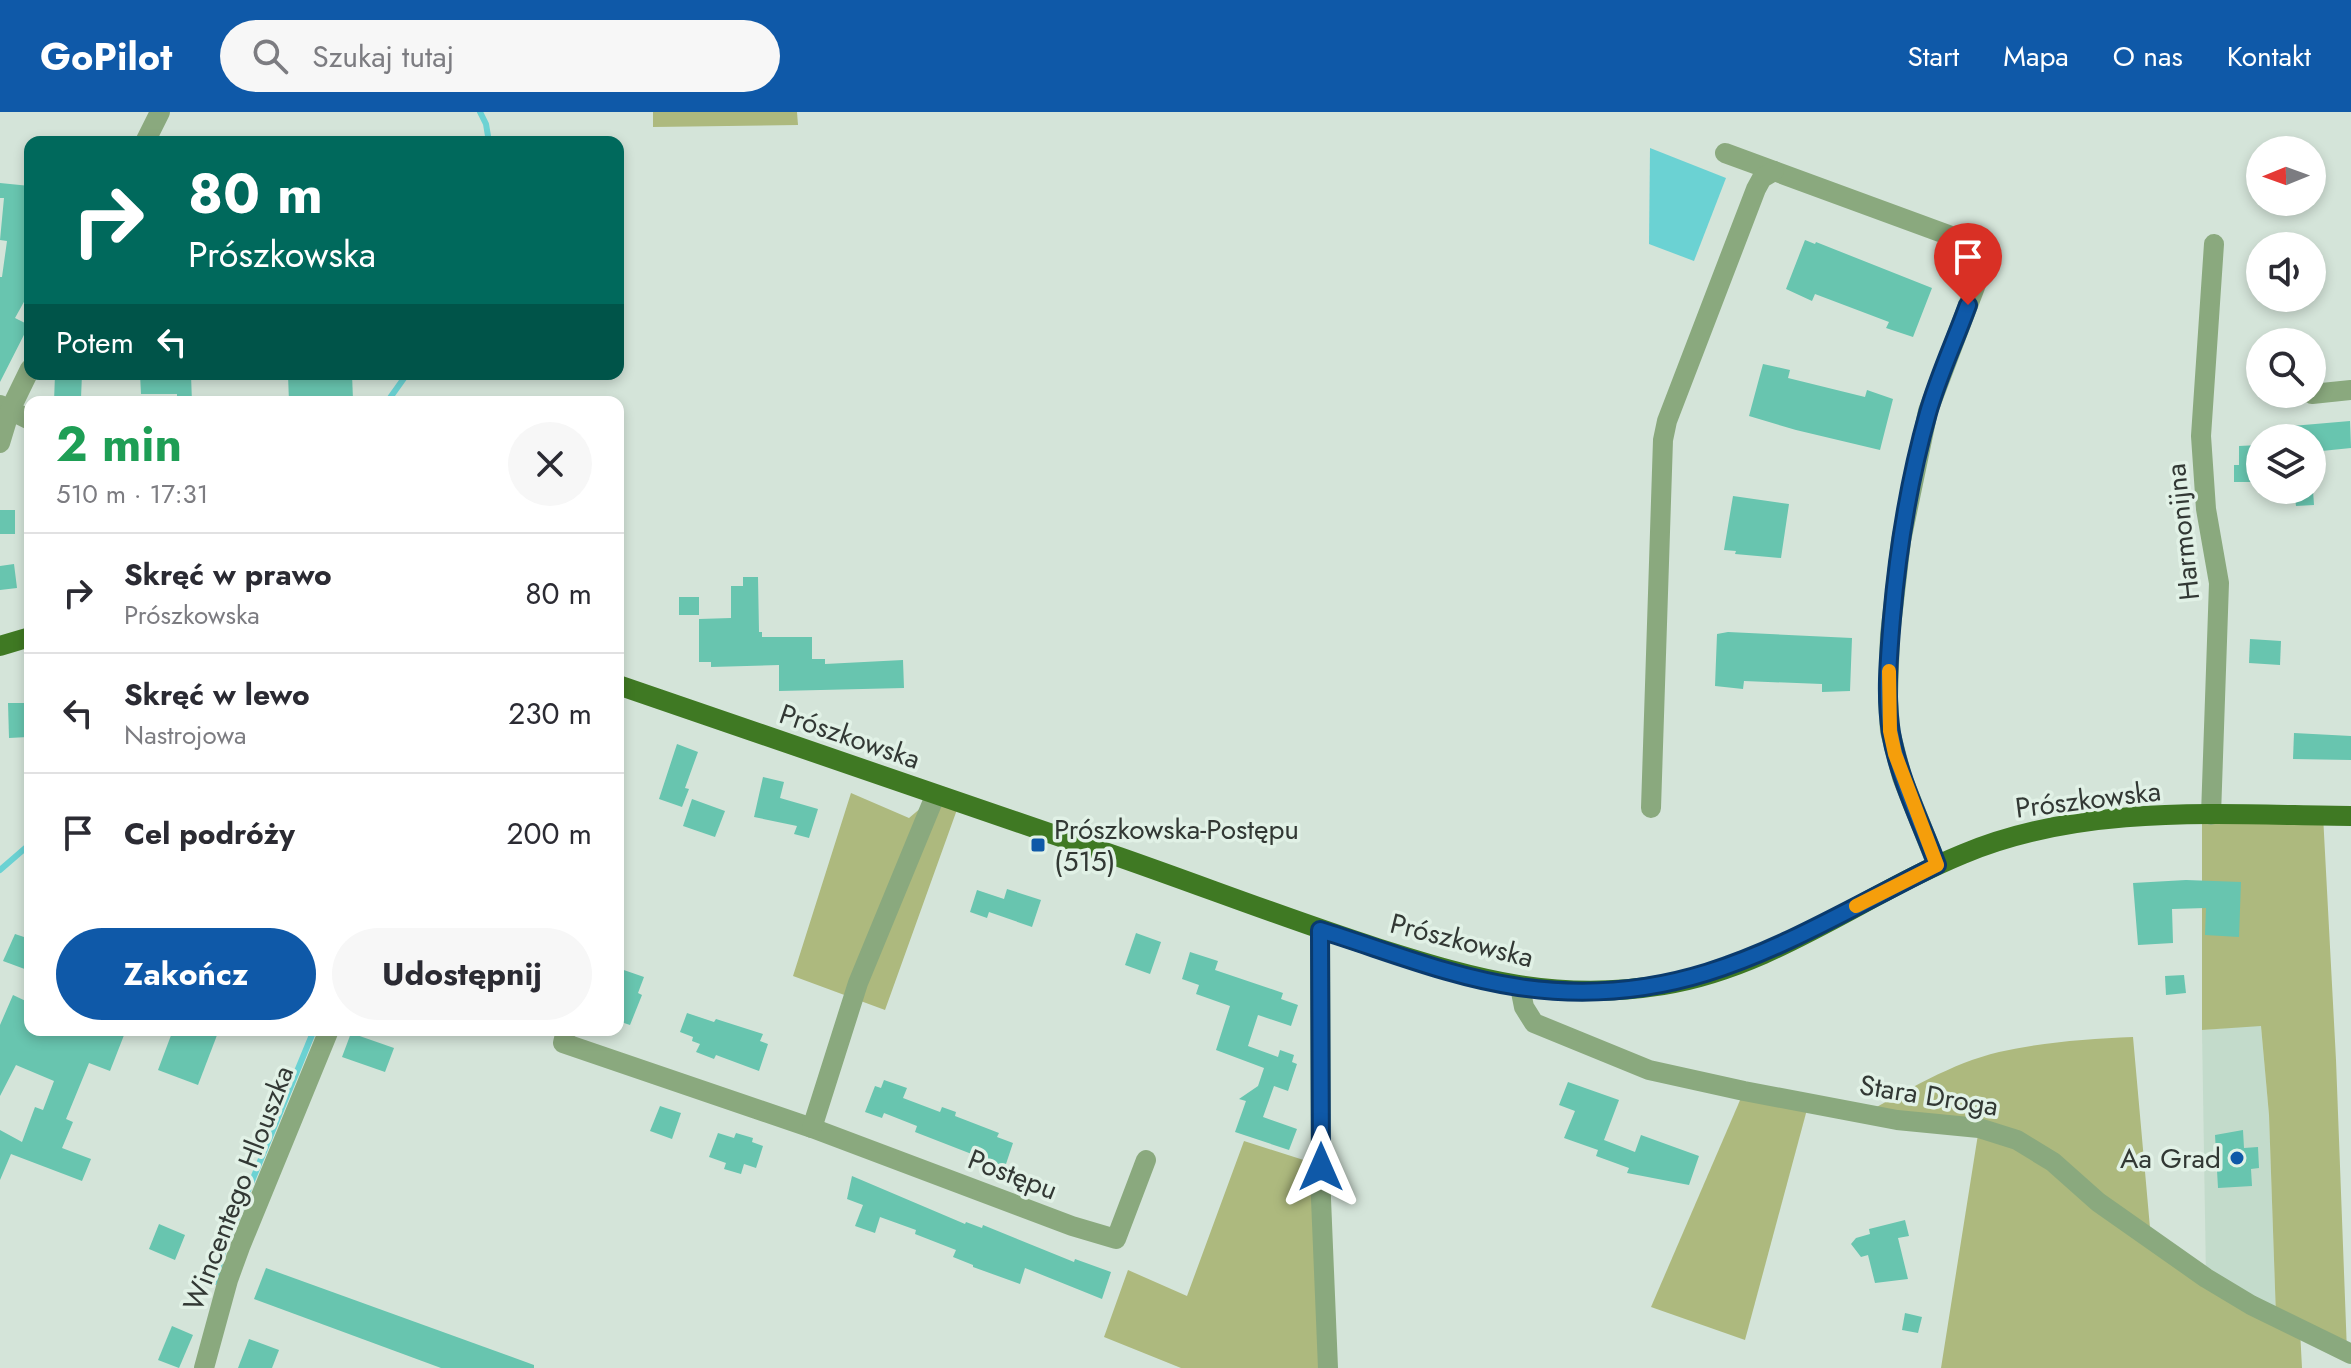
<!DOCTYPE html>
<html lang="pl">
<meta charset="utf-8">
<style>
:root{--surface:#fff;--page:#f7f7f7;--text:#2b2b33;--muted:#7c7c81;--line:#e1e1e2;--accent:#0f59a8}
body{margin:0;font-family:Jost,sans-serif;background:var(--page);color:var(--text);height:100vh;display:flex;flex-direction:column;font-size:30px;white-space:nowrap}
*{box-sizing:border-box;margin:0}
p{font-size:26px;color:var(--muted)}
.icon{flex:none;width:44px;height:44px;fill:none;stroke:currentColor;stroke-width:2;stroke-linecap:round;stroke-linejoin:round}
.map{position:relative;flex:1;overflow:hidden}
.sheet{position:absolute;left:24px;top:284px;width:600px;height:640px;display:flex;flex-direction:column;background:var(--surface);border-radius:16px;box-shadow:0 4px 12px #0003}
.sheet>*{flex:none}
.top-card{position:absolute;left:24px;top:24px;width:600px;height:244px;border-radius:16px;box-shadow:0 4px 12px #0003;background:#00695c;color:#fff;overflow:hidden}
.needle{width:52px;rotate:269deg}
.controls{position:absolute;left:2246px;top:24px;display:grid;gap:16px}
.controls a{display:grid;place-items:center;width:80px;height:80px;border-radius:50%;background:var(--surface);box-shadow:0 4px 12px #0003;font-size:40px}
.pin{position:absolute;display:grid;place-items:center;width:68px;height:68px;color:#fff;margin:-82px -34px;border-radius:50% 50% 50% 0;rotate:-45deg;box-shadow:0 0 8px #0007}
.pin .icon{rotate:45deg}
.me{position:absolute;width:88px;margin:-44px;rotate:0deg;stroke-linejoin:round;filter:drop-shadow(0 0 6px #0008)}
.turn{display:flex;align-items:center;gap:28px;height:168px;padding:0 32px;font-size:36px}
.turn .icon{width:104px;height:104px;stroke-width:2.5}
.turn b{display:block;font-size:56px;line-height:68px}
.then{display:flex;align-items:center;height:76px;padding:0 32px;background:#0003;gap:16px;font-size:30px}
.round{display:grid;place-items:center;flex:none;width:84px;height:84px;border-radius:42px;background:var(--page)}
.summary{display:flex;align-items:center;justify-content:space-between;height:136px;padding:0 32px}
h1{font-size:48px;font-weight:700;line-height:60px;color:#1e9e55}
.action{display:flex;gap:16px;margin-top:auto;padding:16px 32px}
.action a{flex:1;height:92px;border-radius:48px;background:var(--accent);color:#fff;font-size:32px;font-weight:700;line-height:92px;text-align:center}
.action a+a{background:var(--page);color:var(--text)}
ul{padding:0;list-style:none}
li{display:flex;align-items:center;gap:24px;height:120px;padding:0 32px;border-top:2px solid var(--line)}
li div{flex:1}
li b{display:block;font-size:30px}
li em{font-style:normal}
header{display:flex;align-items:center;gap:48px;box-sizing:border-box;height:112px;padding:0 40px;background:var(--accent);color:#fff}
header strong{font-size:38px}
nav{display:flex;gap:44px;margin-inline-start:auto;font-size:28px}
.search{width:560px;height:72px;background:var(--page);display:flex;align-items:center;gap:20px;box-sizing:border-box;padding:0 28px;border-radius:44px;color:var(--muted);font-size:30px}
.map>svg:first-child{display:block}
.built{fill:#c3dbcb}
.green{fill:#adb97e}
.water{fill:#6bd2d3}
.lines{fill:none;stroke-linecap:round;stroke-linejoin:round}
.stream{stroke:#6bd2d3;stroke-width:6}
.building{fill:#68c5af}
.minor{stroke:#8aa97e;stroke-width:20}
.major{stroke:#3f7923;stroke-width:20}
.route-casing{stroke:#0a3a6d;stroke-width:20}
.route{stroke:#0f59a8;stroke-width:14}
.slow{stroke:#f59e0b;stroke-width:14}
.poi-dot{fill:#0f59a8;stroke:#e1f1e6;stroke-width:3}
.labels{text-anchor:middle;stroke-width:7;stroke-linejoin:round;paint-order:stroke}
.street-label{font-size:28px;fill:#323834;stroke:#e1f1e6}
.poi-label{font-size:28px;fill:#323834;stroke:#e1f1e6;text-anchor:start}
</style>
<header>
<strong>GoPilot</strong>
<div class="search"><svg class="icon" aria-label="search" viewBox="0 0 24 24"><circle cx="10" cy="10" r="6"/><path d="M15 15l6 6"/></svg>Szukaj tutaj</div>
<nav><a>Start</a><a>Mapa</a><a>O nas</a><a>Kontakt</a></nav>
</header>
<div class="map">
<svg width="2351" height="1256" viewBox="0 0 2351 1256">
<rect width="100%" height="100%" fill="#d4e4d9"/>
<polygon class="built" points="2261,913 2269,1003 2276,1205 2206,1166 2202,918"/>
<g class="green">
<polygon points="653,0 797,0 798,13 653,15"/>
<polygon points="851,681 909,706 935,684 959,692 885,898 793,864"/>
<path d="M2202 703H2323L2336 948 2347 1240 2300 1218 2302 1256H1941L1979 1016 1864 1002C1906 979 1952 951 1999 940 2043 930 2088 927 2133 925L2151 1127 2276 1205 2269 1003 2261 914 2202 918Z"/>
<polygon points="1744,979 1809,990 1745,1228 1651,1195"/>
<polygon points="1244,1029 1313,1051 1328,1256 1181,1256 1104,1225 1128,1158 1187,1184"/>
</g>
<polygon class="water" points="1650,36 1726,66 1694,149 1649,132"/>
<g class="lines">
<g class="stream">
<polyline points="480,0 486,12 489,30"/>
<polyline points="387,290 407,262"/>
<polyline points="0,758 30,732"/>
<polyline points="215,1170 224,1137 314,918"/>
</g>
</g>
<g class="building">
<polygon points="0,71 30,74 30,179 15,206 29,213 0,270 0,165 2,165 7,129 0,128 4,86 0,86"/>
<polygon points="1805,128 1815,132 1816,130 1932,176 1913,225 1886,216 1889,210 1815,182 1812,189 1786,177"/>
<polygon points="1763,252 1790,258 1788,266 1865,285 1867,278 1893,287 1880,338 1796,318 1749,304"/>
<polygon points="55,262 82,262 81,286 74,286 74,290 54,290"/>
<polygon points="140,262 191,263 192,290 177,290 177,282 141,282"/>
<polygon points="352,262 353,288 289,290 288,263"/>
<polygon points="2350,309 2351,336 2312,340 2312,326 2282,326 2281,315"/>
<polygon points="2259,333 2260,370 2234,370 2234,353 2239,353 2239,334"/>
<polygon points="2294,378 2313,378 2314,393 2296,394"/>
<polygon points="1733,384 1789,392 1781,446 1735,442 1736,439 1724,438"/>
<rect x="0" y="398" width="15" height="24"/>
<polygon points="14,452 17,476 0,478 0,454"/>
<polygon points="743,465 758,465 759,520 762,520 762,525 812,525 812,547 825,547 825,552 903,548 904,576 779,579 779,553 711,555 711,550 699,550 699,507 731,506 731,474 743,474"/>
<rect x="679" y="485" width="20" height="18"/>
<polygon points="1728,520 1852,526 1850,579 1822,580 1822,572 1744,569 1743,577 1715,574 1717,522"/>
<polygon points="2250,527 2281,529 2280,553 2249,551"/>
<polygon points="8,591 27,591 28,625 9,626"/>
<polygon points="2294,621 2351,624 2351,648 2293,647"/>
<polygon points="677,632 698,640 685,676 689,677 682,695 659,687"/>
<polygon points="763,665 784,670 780,686 818,697 809,726 794,722 797,714 754,705"/>
<polygon points="692,687 725,699 715,725 683,714"/>
<polygon points="2186,768 2241,770 2239,825 2205,823 2206,796 2172,797 2173,831 2138,833 2133,771"/>
<polygon points="1007,777 1041,788 1032,815 989,800 987,806 970,800 977,778 1004,787"/>
<polygon points="1136,821 1161,830 1150,862 1125,853"/>
<polygon points="15,822 30,827 30,859 3,849"/>
<polygon points="1190,840 1218,849 1215,858 1283,881 1281,887 1298,893 1291,914 1258,903 1248,934 1278,945 1280,938 1294,943 1292,950 1297,952 1288,979 1274,974 1263,1005 1297,1017 1289,1038 1235,1020 1246,989 1239,987 1258,974 1264,956 1216,938 1230,894 1196,882 1199,873 1182,867"/>
<polygon points="618,856 644,865 638,881 642,883 630,913 618,909"/>
<polygon points="2184,863 2186,881 2166,883 2165,864"/>
<polygon points="13,883 30,891 30,918 79,918 93,923 95,918 126,918 110,959 89,951 66,1007 73,1010 62,1036 91,1047 82,1069 11,1042 0,1068 0,1018 22,1030 35,995 43,998 54,969 16,953 0,984 0,913"/>
<polygon points="687,901 714,910 716,907 763,922 760,929 768,932 759,959 716,943 714,947 696,940 700,932 692,929 693,925 680,920"/>
<polygon points="173,918 219,918 198,973 158,958"/>
<polygon points="351,921 394,936 385,960 342,945"/>
<polygon points="884,968 907,976 903,986 940,1000 942,995 956,1000 955,1004 999,1021 997,1025 1013,1031 1005,1055 915,1020 917,1014 884,1001 882,1006 865,1000 875,974 881,976"/>
<polygon points="1568,970 1619,988 1604,1028 1635,1040 1641,1023 1699,1044 1689,1073 1627,1061 1629,1056 1596,1044 1598,1038 1564,1026 1575,999 1559,993"/>
<polygon points="660,994 681,1001 672,1027 650,1019"/>
<polygon points="2243,1018 2244,1036 2258,1035 2259,1056 2251,1057 2252,1074 2218,1076 2215,1023"/>
<polygon points="718,1021 734,1026 736,1021 753,1026 752,1030 763,1034 756,1056 744,1052 741,1062 724,1057 726,1051 709,1045"/>
<polygon points="852,1064 965,1112 966,1110 982,1116 983,1113 1074,1150 1075,1147 1111,1160 1102,1187 1025,1156 1020,1172 973,1155 973,1153 953,1145 956,1138 915,1122 916,1118 880,1105 875,1121 855,1114 863,1093 847,1087"/>
<polygon points="1905,1108 1909,1124 1898,1126 1908,1167 1875,1171 1868,1143 1861,1145 1851,1132 1856,1126 1870,1122 1869,1117"/>
<polygon points="159,1112 185,1123 175,1148 149,1137"/>
<polygon points="266,1156 534,1253 534,1256 441,1256 254,1187"/>
<polygon points="1905,1201 1922,1205 1918,1221 1902,1218"/>
<polygon points="172,1214 193,1223 179,1256 158,1248"/>
<polygon points="249,1227 279,1238 272,1256 238,1256"/>
</g>
<g class="lines">
<g class="minor">
<polyline points="145,30 160,0"/>
<polyline points="1725,41 1989,138 1928,299 1901,429 1890,523 1888,585 1890,619 1902,665 1937,753"/>
<polyline points="2312,282 2351,278"/>
<polyline points="0,293 30,308"/>
<polyline points="0,331 10,298 30,257"/>
<polyline points="1651,696 1663,328 1667,309 1756,77 1762,66 1774,59"/>
<polyline points="2211,703 2219,471 2206,397 2201,324 2214,132"/>
<polyline points="1320,818 1321,1087 1328,1256"/>
<polyline points="1520,875 1524,895 1534,911 1649,958 1744,979 1897,1008 1979,1016 2017,1028 2053,1050 2098,1090 2206,1166 2251,1193 2351,1242"/>
<polyline points="566,918 563,931 812,1016 1072,1114 1116,1127 1146,1048"/>
<polyline points="812,1016 858,871 935,684"/>
<polyline points="204,1256 228,1168 240,1135 329,918"/>
</g>
<g class="major">
<polyline points="0,534 30,525"/>
<path d="M618 573C785 631 952 688 1119 745 1205 775 1290 808 1377 836 1478 868 1556 890 1663 873 1772 856 1863 783 1963 742 2084 691 2223 703 2351 704"/>
</g>
</g>
<g class="lines">
<g class="route-casing">
<path id="route" d="M1321 1055 1320 818C1385 838 1450 865 1519 875 1688 900 1794 824 1937 753 1921 710 1899 667 1891 621 1885 584 1889 543 1892 506 1898 437 1909 368 1928 301 1938 265 1955 229 1968 193"/>
</g>
<use href="#route" class="route"/>
<polyline class="slow" points="1856,794 1937,753 1895,642 1890,619 1889,559"/>
</g>
<g class="poi-dot">
<rect x="1030" y="725" width="16" height="16" rx="4"/>
<circle cx="2237" cy="1046" r="8"/>
</g>
<g class="labels">
<g class="street-label">
<text transform="translate(2182 420) rotate(-96)" y="10">Harmonijna</text>
<text transform="translate(850 624) rotate(19)" y="10">Prószkowska</text>
<text transform="translate(2088 687) rotate(-7)" y="10">Prószkowska</text>
<text transform="translate(1462 828) rotate(14)" y="10">Prószkowska</text>
<text transform="translate(1929 983) rotate(9)" y="10">Stara Droga</text>
<text transform="translate(1013 1062) rotate(21)" y="10">Postępu</text>
<text transform="translate(238 1076) rotate(-69)" y="10">Wincentego Hlouszka</text>
</g>
<g class="poi-label">
<text x="1054" y="727">Prószkowska-Postępu<tspan x="1054" dy="32">(515)</tspan></text>
<text x="2221" y="1056" text-anchor="end">Aa Grad</text>
</g>
</g>
</svg>
<div class="controls">
<a><svg class="needle" viewBox="-14 -14 28 28"><path d="M0-13l5 13h-10z" fill="#e53935"/><path d="M0 13l5-13h-10z" fill="#7c7c81"/></svg></a>
<a><svg class="icon" aria-label="sound" viewBox="0 0 24 24"><path d="M4 9h4l5-4v14l-5-4H4zM17 9q2 3 0 6"/></svg></a>
<a><svg class="icon" aria-label="search" viewBox="0 0 24 24"><circle cx="10" cy="10" r="6"/><path d="M15 15l6 6"/></svg></a>
<a><svg class="icon" aria-label="layers" viewBox="0 0 24 24"><path d="M12 4l9 5-9 5-9-5zM3 14l9 5 9-5"/></svg></a>
</div>
<div class="pin" style="left:1968px;top:193px;background:#d93025"><svg class="icon" aria-label="arrive" viewBox="0 0 24 24"><path d="M6 21V4h12l-3 4 3 4H6"/></svg></div>
<svg class="me" style="left:1321px;top:1055px" viewBox="-20 -20 40 40"><path d="M0-17L14 15 0 8-14 15z" fill="#0f59a8" stroke="#fff" stroke-width="4"/></svg>
<div class="top-card">
<div class="turn"><svg class="icon" aria-label="right" viewBox="0 0 24 24"><path d="M7 20v-9h11M14 6l5 5-5 5"/></svg><div><b>80 m</b>Prószkowska</div></div>
<div class="then">Potem<svg class="icon" aria-label="left" viewBox="0 0 24 24"><path d="M17 20v-9H6M10 6l-5 5 5 5"/></svg></div>
</div>
<section class="sheet">
<div class="summary"><div><h1>2 min</h1><p>510 m · 17:31</p></div><a class="round"><svg class="icon" aria-label="close" viewBox="0 0 24 24"><path d="M6 6l12 12M18 6L6 18"/></svg></a></div>
<ul>
<li><svg class="icon" aria-label="right" viewBox="0 0 24 24"><path d="M7 20v-9h11M14 6l5 5-5 5"/></svg><div><b>Skręć w prawo</b><p>Prószkowska</p></div><em>80 m</em></li>
<li><svg class="icon" aria-label="left" viewBox="0 0 24 24"><path d="M17 20v-9H6M10 6l-5 5 5 5"/></svg><div><b>Skręć w lewo</b><p>Nastrojowa</p></div><em>230 m</em></li>
<li><svg class="icon" aria-label="arrive" viewBox="0 0 24 24"><path d="M6 21V4h12l-3 4 3 4H6"/></svg><div><b>Cel podróży</b></div><em>200 m</em></li>
</ul>
<div class="action"><a>Zakończ</a><a>Udostępnij</a></div>
</section>
</div>
